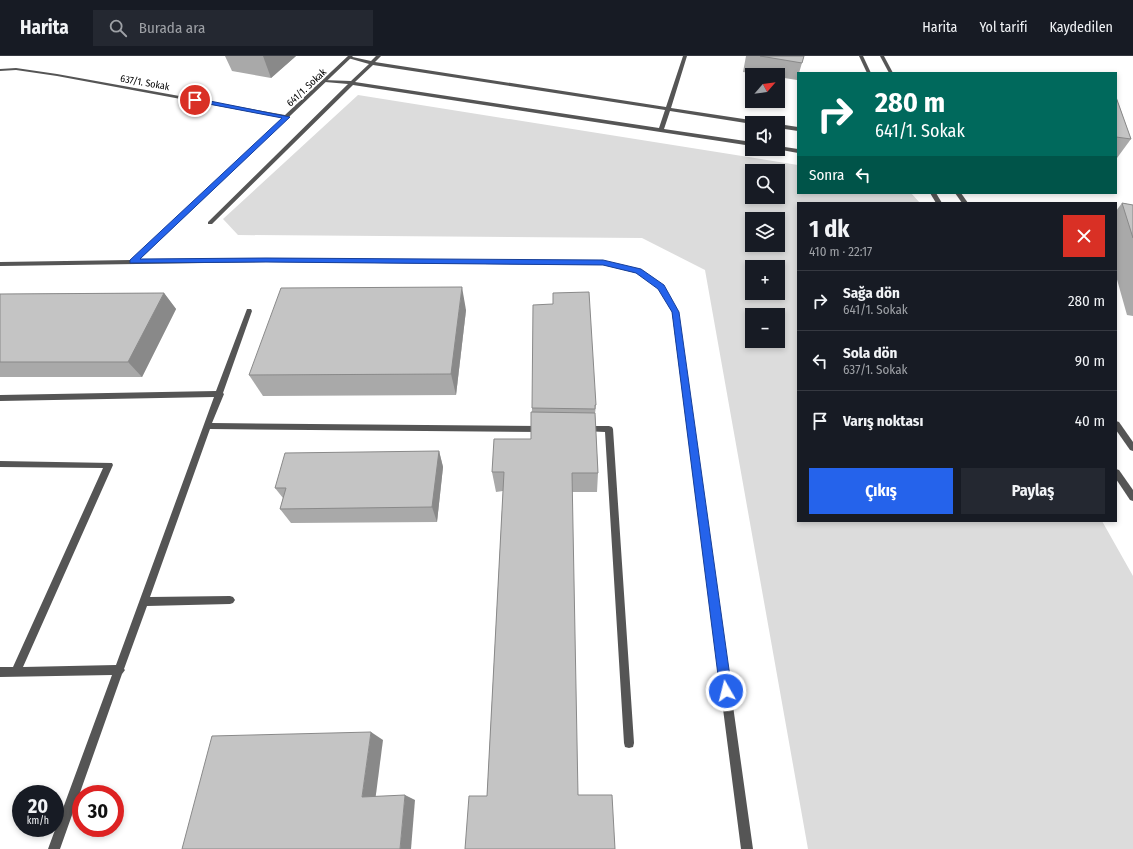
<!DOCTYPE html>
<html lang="tr">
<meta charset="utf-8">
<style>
:root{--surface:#171b24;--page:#242831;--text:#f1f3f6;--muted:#9ea1a6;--line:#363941;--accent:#2563eb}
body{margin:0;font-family:"Fira Sans Condensed",sans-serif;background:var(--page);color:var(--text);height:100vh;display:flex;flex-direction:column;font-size:15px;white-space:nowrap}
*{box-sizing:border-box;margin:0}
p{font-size:13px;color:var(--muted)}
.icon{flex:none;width:22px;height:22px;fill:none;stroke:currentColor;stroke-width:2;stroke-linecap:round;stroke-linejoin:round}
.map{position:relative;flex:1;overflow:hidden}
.details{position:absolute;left:797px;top:146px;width:320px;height:320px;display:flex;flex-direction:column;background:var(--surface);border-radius:0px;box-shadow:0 2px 6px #0003}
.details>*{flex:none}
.banner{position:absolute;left:797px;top:16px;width:320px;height:122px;border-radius:0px;box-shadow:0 2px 6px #0003;background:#00695c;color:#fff;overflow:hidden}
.needle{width:26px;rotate:62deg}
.controls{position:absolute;left:745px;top:12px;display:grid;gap:8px}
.controls a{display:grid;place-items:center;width:40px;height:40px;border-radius:0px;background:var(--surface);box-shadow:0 2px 6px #0003;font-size:20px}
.speed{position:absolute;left:12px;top:729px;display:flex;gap:8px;font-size:20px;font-weight:700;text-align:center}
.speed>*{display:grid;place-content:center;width:52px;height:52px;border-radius:50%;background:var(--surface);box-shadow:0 2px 6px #0003;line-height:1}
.speed small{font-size:10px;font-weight:400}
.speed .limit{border:6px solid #d22;background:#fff;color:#111}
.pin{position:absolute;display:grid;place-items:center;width:34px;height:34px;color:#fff;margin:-17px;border:2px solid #fff;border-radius:50%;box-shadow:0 1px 4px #0007}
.me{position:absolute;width:44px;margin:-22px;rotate:352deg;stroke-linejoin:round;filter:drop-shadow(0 0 3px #0008)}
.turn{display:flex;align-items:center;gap:14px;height:84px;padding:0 12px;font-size:18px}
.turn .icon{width:52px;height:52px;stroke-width:2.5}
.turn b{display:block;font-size:28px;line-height:34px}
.then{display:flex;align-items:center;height:38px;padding:0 12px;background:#0003;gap:8px;font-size:15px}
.round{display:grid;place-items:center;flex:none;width:42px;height:42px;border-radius:0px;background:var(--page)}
.head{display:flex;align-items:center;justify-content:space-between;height:68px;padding:0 12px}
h1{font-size:24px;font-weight:700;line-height:30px}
.cta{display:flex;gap:8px;margin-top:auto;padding:8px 12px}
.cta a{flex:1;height:46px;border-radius:0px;background:var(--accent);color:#fff;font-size:16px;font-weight:700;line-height:46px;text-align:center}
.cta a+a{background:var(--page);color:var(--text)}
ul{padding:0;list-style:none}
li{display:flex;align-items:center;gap:12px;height:60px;padding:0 12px;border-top:1px solid var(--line)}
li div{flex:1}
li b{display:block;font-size:15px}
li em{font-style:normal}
header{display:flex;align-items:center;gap:24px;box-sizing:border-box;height:56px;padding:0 20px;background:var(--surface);border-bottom:1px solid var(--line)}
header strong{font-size:19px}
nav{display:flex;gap:22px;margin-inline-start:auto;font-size:14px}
.search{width:280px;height:36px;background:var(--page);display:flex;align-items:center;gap:10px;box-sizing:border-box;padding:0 14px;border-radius:0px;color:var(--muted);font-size:15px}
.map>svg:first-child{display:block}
.green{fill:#dcdcdc;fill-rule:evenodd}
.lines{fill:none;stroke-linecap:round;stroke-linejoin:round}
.lane{fill:#555;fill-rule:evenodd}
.street{fill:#555;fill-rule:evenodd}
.wall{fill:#a9a9a9}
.shaded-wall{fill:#898989}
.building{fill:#c4c4c4;stroke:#898989}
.route{fill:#2563eb;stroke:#184099}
.labels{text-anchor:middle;stroke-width:4;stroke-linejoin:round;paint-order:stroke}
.far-street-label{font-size:10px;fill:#000;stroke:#fff}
</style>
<header>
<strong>Harita</strong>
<div class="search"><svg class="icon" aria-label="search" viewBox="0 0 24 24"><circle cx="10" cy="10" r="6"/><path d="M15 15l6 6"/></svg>Burada ara</div>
<nav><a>Harita</a><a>Yol tarifi</a><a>Kaydedilen</a></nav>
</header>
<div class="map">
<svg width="1133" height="793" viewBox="0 0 1133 793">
<rect width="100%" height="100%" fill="#fff"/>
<path class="green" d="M358 39 798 109V137H911L920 147H798V465H1102L1133 520V793H808L705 214 642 182 238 179 223 163ZM752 115H778V141H752ZM752 163H778V189H752ZM752 211H778V237H752ZM752 259H778V285H752Z"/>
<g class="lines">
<g class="lane">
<path d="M348 0 371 5 376 0H381L375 6 666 51 683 0H687L671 52 757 65 760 67 752 68 670 55 664 73 752 86V90L353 29 212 168H208V166L348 28 325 26 323 25V24L351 25 369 8 348 2ZM373 9 665 54 659 72 355 26Z"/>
<polygon points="859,0 863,0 871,17 867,17"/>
<polygon points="880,0 884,0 893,17 889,17"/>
<polygon points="778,68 798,71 798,75 778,72"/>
<polygon points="778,90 798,93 798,97 776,93 778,93"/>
<polygon points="930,137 936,137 942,147 936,147"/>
<polygon points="955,137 961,137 968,147 962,147"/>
<polygon points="247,253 251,253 252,255 223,337 224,338 212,367 541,370 544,371 545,373 544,375 541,376 210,373 150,541 230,540 233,541 235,544 233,547 230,548 147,550 124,613 125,614 122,618 60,793 48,793 112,619 0,621 0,611 13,611 103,412 0,411 0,405 112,407 113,409 23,611 116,609 214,341 0,345 0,339 216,335"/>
<polygon points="1116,365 1119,366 1133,386 1133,395 1130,394 1116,374"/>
<polygon points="586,370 609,370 612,371 613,373 634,687 633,691 629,692 625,691 624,687 605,376 583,375 582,373 583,371"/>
<polygon points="1116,413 1119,414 1133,434 1133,445 1130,444 1116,423"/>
</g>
<polygon class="street" points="348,0 353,0 139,204 266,202 603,205 640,213 663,229 678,256 753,793 741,793 672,256 659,232 636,217 603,209 266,206 0,210 0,206 131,204 283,62 57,20 16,14 0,15 0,13 16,12 57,18 285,59"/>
</g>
<g class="wall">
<polygon points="225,0 296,0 271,22 232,15"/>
<polygon points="746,0 804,0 799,17 798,17 798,21 797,24 778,21 778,19 764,19 743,16"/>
<polygon points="1116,41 1131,83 1117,102 1116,102"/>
<polygon points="1122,147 1133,149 1133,260 1127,259 1116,220 1116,155"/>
<polygon points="164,237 176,253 142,321 0,321 0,238"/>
<polygon points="466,254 456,339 263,340 249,319"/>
<polygon points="596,349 595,358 598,417 597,436 572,436 487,740 503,435 496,436 492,416 531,383 532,352"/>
<polygon points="439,395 443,411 437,466 291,467 280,453 283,442 275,432"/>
</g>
<g class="shaded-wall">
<polygon points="263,0 296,0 271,22"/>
<polygon points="462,231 466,254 456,339 451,318"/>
<polygon points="164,237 176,253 142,321 128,306"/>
<polygon points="439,395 443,411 437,466 432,451"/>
<polygon points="371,676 383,684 375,746 362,741"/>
<polygon points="405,739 415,744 411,793 400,793"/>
</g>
<g class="building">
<polygon points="760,0 804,0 802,7"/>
<polygon points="1116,41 1131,83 1116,81"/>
<polygon points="1122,147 1133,149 1133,182"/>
<polygon points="462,231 451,318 249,319 281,232"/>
<polygon points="589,236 596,349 595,349 595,353 532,352 533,249 553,248 553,237"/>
<polygon points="164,237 128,306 0,306 0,238"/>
<polygon points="531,356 595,357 598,417 572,417 578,739 612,739 615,793 465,793 469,740 487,740 504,416 492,416 494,383 531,383"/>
<polygon points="439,395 432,451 280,453 286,432 275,432 285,397"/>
<polygon points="371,676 362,741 405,739 400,793 182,793 212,680"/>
</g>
<polygon class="route" points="195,42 290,61 140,203 266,202 603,204 641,213 664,229 679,256 732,635 730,639 726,641 722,639 720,635 672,256 658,233 636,217 603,209 266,206 130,207 130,204 282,62 193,45 192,44"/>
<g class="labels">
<g class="far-street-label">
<text transform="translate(145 26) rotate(10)" y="4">637/1. Sokak</text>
<text transform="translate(306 31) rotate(-43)" y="4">641/1. Sokak</text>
</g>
</g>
</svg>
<div class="controls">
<a><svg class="needle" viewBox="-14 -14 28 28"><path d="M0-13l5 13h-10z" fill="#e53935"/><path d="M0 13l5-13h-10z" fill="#9ea1a6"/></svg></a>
<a><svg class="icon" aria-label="sound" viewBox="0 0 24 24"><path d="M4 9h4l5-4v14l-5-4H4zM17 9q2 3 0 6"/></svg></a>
<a><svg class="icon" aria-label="search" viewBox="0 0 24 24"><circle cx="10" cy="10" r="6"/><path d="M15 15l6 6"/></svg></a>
<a><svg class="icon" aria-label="layers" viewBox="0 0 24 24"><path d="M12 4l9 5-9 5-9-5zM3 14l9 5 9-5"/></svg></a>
<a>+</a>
<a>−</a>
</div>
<div class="speed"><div>20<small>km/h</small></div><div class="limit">30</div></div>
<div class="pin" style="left:195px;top:44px;background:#d93025"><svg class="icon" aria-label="arrive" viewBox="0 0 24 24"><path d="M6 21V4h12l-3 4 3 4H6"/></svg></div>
<svg class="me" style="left:726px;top:635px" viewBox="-20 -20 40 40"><circle r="17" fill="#2563eb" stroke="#fff" stroke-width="3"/><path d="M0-11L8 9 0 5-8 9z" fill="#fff"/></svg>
<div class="banner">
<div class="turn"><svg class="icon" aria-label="right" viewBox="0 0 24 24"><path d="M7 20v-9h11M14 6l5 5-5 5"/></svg><div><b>280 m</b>641/1. Sokak</div></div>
<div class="then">Sonra<svg class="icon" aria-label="left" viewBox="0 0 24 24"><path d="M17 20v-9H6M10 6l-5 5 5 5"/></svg></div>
</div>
<section class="details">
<div class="head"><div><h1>1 dk</h1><p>410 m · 22:17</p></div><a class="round" style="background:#d93025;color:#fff"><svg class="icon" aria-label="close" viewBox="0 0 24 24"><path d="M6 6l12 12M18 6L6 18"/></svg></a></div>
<ul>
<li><svg class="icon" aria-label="right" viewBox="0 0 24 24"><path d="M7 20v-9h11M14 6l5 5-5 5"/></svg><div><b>Sağa dön</b><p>641/1. Sokak</p></div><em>280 m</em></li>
<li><svg class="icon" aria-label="left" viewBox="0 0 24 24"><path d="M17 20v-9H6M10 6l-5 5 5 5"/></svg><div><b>Sola dön</b><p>637/1. Sokak</p></div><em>90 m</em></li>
<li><svg class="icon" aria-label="arrive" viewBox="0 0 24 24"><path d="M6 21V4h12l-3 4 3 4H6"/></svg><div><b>Varış noktası</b></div><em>40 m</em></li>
</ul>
<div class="cta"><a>Çıkış</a><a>Paylaş</a></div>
</section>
</div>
